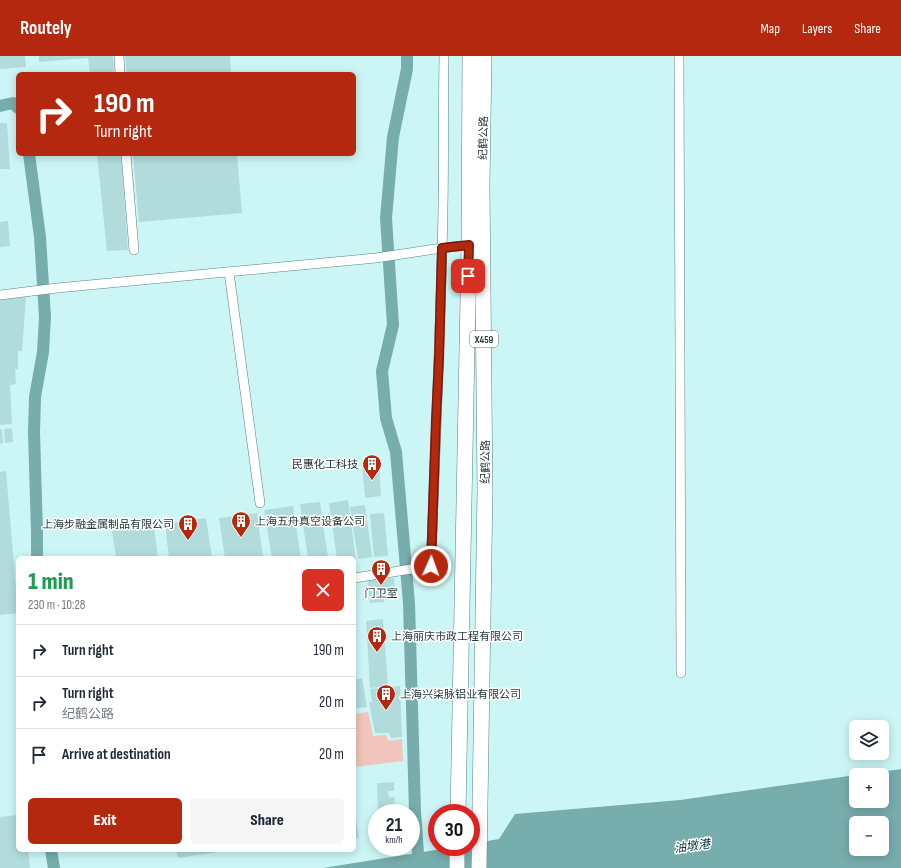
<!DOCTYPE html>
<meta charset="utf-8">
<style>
:root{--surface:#fff;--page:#f6f6f7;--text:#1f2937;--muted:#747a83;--line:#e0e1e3;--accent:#b52810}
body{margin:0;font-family:"Sofia Sans Condensed","Noto Sans SC",sans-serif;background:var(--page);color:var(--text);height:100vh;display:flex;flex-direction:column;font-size:15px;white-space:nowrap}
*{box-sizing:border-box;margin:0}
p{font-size:13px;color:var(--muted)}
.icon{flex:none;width:22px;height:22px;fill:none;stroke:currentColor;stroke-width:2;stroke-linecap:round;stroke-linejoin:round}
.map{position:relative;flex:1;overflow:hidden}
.side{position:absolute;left:16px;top:500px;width:340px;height:296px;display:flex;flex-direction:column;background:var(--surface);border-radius:6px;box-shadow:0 2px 10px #0003}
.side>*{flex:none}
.banner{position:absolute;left:16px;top:16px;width:340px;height:84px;border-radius:6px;box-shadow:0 2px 10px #0003;background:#b52810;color:#fff;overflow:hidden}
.controls{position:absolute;left:849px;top:664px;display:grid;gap:8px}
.controls a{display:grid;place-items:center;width:40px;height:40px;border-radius:6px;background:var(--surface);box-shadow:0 2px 10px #0003;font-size:20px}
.speed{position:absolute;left:368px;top:748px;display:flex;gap:8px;font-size:20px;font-weight:700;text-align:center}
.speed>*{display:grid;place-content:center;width:52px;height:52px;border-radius:50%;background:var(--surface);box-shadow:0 2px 10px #0003;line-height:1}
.speed small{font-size:10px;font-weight:400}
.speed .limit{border:6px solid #d22;background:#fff;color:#111}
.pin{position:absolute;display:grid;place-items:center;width:34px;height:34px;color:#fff;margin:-17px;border-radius:8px;box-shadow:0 2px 6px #0006}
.me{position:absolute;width:44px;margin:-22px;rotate:2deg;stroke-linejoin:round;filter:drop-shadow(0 0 3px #0008)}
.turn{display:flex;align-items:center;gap:14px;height:84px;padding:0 12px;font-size:18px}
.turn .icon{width:52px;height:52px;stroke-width:2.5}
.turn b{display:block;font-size:28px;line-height:34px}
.round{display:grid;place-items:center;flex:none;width:42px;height:42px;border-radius:6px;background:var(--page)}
.summary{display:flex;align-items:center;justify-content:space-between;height:68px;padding:0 12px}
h1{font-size:24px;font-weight:800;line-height:30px;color:#1e9e55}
.primary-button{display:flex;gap:8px;margin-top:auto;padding:8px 12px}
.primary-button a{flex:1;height:46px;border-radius:6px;background:var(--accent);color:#fff;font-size:16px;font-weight:800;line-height:46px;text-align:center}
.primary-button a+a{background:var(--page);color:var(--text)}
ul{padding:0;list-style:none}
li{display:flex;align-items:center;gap:12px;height:52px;padding:0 12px;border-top:1px solid var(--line)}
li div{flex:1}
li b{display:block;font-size:15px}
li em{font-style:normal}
header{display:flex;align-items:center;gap:24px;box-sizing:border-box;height:56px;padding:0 20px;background:var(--accent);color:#fff}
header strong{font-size:19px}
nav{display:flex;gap:22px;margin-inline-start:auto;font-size:14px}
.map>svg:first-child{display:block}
.green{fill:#f1c5bb}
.water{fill:#78adad;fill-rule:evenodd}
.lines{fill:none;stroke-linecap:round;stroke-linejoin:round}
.canal{stroke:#78adad;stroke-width:12}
.building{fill:#b2dcdc}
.minor-casing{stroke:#5b8282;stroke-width:10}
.primary-casing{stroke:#5b8282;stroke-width:16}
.minor{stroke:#fff;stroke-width:9}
.primary{stroke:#fff;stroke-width:15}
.route-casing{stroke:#761a0a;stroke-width:10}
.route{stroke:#b52810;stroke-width:7}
.labels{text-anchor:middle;stroke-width:3;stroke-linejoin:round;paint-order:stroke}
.shield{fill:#fff;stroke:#687474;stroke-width:1}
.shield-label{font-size:10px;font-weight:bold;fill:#273838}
.street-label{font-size:11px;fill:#273838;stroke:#fff}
.poi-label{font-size:11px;fill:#273838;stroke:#fff;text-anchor:start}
.water-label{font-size:12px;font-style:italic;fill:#003737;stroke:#fff}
</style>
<header>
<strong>Routely</strong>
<nav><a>Map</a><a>Layers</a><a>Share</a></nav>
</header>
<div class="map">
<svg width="901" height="812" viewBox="0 0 901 812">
<rect width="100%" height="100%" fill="#ccf6f6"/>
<polygon class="green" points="368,656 373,680 386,679 388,685 402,683 403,705 354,711 354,658"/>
<path class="water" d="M901 713V812H323L454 791H471V788L499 783 515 758 680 744 856 719V745H882V719H859ZM856 767H882V793H856Z"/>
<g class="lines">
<g class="canal">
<polyline points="407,0 407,13 393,81 386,162 393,269 382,315 386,362 396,396 409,547 415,755 418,797"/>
<polyline points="0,50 13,47 18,52"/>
<polyline points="29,98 40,181 45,261 43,296 35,341 34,376 37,477 37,502"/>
<polyline points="51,794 54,812"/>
</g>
</g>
<g class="building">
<polygon points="0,0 25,0 26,11 0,13"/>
<polygon points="39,0 113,0 114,18 90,18 88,2 39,6"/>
<polygon points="125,0 230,0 231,18 127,18"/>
<polygon points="0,67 7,67 10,113 0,113"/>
<polygon points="97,98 121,98 128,194 107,195"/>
<polygon points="133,98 237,98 242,157 139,166"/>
<polygon points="8,165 10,190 0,191 0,166"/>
<polygon points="26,241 22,295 18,295 18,313 15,313 16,328 10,329 12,368 0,369 0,244"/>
<polygon points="12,372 13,386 5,387 4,373"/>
<polygon points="0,373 2,373 3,387 0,388"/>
<polygon points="379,408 381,440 365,442 362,409"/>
<polygon points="6,415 18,557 0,559 0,416"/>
<polygon points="348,444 356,505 354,505 354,502 337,502 329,447"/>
<polygon points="320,446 328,502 308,502 300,448"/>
<polygon points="365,449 372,501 358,503 350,451"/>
<polygon points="293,450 301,502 272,502 264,454"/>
<polygon points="257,457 263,502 225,502 219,462"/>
<polygon points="384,457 388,500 374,501 370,458"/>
<polygon points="206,462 212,502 169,502 165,468"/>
<polygon points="154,471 158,502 116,502 112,475"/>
<polygon points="382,520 382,523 394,522 395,537 384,539 384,546 370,547 367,522"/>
<polygon points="383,563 388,630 370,632 366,565"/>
<polygon points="362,622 367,651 354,653 354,624"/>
<polygon points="400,630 402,681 391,682 389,677 375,677 369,646 372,646 370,633"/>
<polygon points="394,726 394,735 388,735 389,742 394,741 395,752 391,753 391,757 382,757 382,754 378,754 377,727"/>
<polygon points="355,757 359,782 354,783 354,758"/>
<polygon points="18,759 18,794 28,794 30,812 0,812 0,761"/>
<polygon points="176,794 225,794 225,795 178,802"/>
</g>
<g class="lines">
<g class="minor-casing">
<g id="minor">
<polyline points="119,0 120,18"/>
<polyline points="679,0 681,617"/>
<polyline points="126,98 134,194"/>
<polyline points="229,216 260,447"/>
<polyline points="0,239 57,232 376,202 442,192 469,189"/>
<path d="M354 522 431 510C435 390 441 271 443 151 444 101 443 50 444 0"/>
</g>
</g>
<g class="primary-casing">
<g id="primary">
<polyline points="458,757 469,189 470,0"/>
<polyline points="457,812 457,791"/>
<polyline points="479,812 485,434 482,131 484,0"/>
</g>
</g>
<use href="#minor" class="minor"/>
<use href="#primary" class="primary"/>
</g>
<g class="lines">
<g class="route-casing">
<polyline id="route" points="431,510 436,364 439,302 442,192 469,189 468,220"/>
</g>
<use href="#route" class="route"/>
</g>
<defs>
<g id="building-pin" transform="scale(1)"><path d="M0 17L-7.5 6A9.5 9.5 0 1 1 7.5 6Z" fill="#b52810" stroke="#fff"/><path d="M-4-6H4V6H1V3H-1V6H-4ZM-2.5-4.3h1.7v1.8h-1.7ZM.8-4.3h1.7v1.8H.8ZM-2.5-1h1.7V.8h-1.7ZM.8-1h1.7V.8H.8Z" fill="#fff"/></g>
</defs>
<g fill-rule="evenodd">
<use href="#building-pin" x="372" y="408"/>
<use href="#building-pin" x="241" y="465"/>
<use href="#building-pin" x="188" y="468"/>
<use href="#building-pin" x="381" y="513"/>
<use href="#building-pin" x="377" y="580"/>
<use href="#building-pin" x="386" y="638"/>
</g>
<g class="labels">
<rect class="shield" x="470" y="275" width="28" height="16" rx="3"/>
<g class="shield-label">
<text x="484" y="287">X459</text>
</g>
<g class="street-label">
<text transform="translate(483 82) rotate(-89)" y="4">纪鹤公路</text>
<text transform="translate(485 406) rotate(-90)" y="4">纪鹤公路</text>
</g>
<g class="poi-label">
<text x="358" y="412" text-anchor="end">民惠化工科技</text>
<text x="255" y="469">上海五舟真空设备公司</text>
<text x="174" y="472" text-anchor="end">上海步融金属制品有限公司</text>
<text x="381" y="541" text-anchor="middle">门卫室</text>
<text x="391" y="584">上海丽庆市政工程有限公司</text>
<text x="400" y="642">上海兴柒脉铝业有限公司</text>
</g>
<g class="water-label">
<text transform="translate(692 790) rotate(-8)" y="4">油墩港</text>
</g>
</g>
</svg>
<div class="controls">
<a><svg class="icon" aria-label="layers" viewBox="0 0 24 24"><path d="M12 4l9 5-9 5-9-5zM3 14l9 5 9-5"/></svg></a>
<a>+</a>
<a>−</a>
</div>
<div class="speed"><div>21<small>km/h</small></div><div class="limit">30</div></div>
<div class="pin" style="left:468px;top:220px;background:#d93025"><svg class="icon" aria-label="arrive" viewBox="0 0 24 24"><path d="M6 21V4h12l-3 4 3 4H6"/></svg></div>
<svg class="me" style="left:431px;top:510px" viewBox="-20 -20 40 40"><circle r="17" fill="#b52810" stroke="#fff" stroke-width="3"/><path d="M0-11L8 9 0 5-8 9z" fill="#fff"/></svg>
<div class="banner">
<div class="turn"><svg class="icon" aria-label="right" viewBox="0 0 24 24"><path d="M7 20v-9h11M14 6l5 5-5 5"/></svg><div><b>190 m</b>Turn right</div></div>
</div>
<section class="side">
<div class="summary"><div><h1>1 min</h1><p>230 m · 10:28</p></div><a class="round" style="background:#d93025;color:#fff"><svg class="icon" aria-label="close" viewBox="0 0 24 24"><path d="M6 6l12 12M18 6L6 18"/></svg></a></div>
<ul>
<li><svg class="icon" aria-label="right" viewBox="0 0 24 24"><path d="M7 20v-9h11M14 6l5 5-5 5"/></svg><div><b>Turn right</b></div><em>190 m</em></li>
<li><svg class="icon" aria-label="right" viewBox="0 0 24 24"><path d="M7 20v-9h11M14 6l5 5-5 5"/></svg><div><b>Turn right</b><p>纪鹤公路</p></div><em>20 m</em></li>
<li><svg class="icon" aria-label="arrive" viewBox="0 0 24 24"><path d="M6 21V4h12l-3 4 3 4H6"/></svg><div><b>Arrive at destination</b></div><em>20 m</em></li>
</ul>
<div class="primary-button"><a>Exit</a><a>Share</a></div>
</section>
</div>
